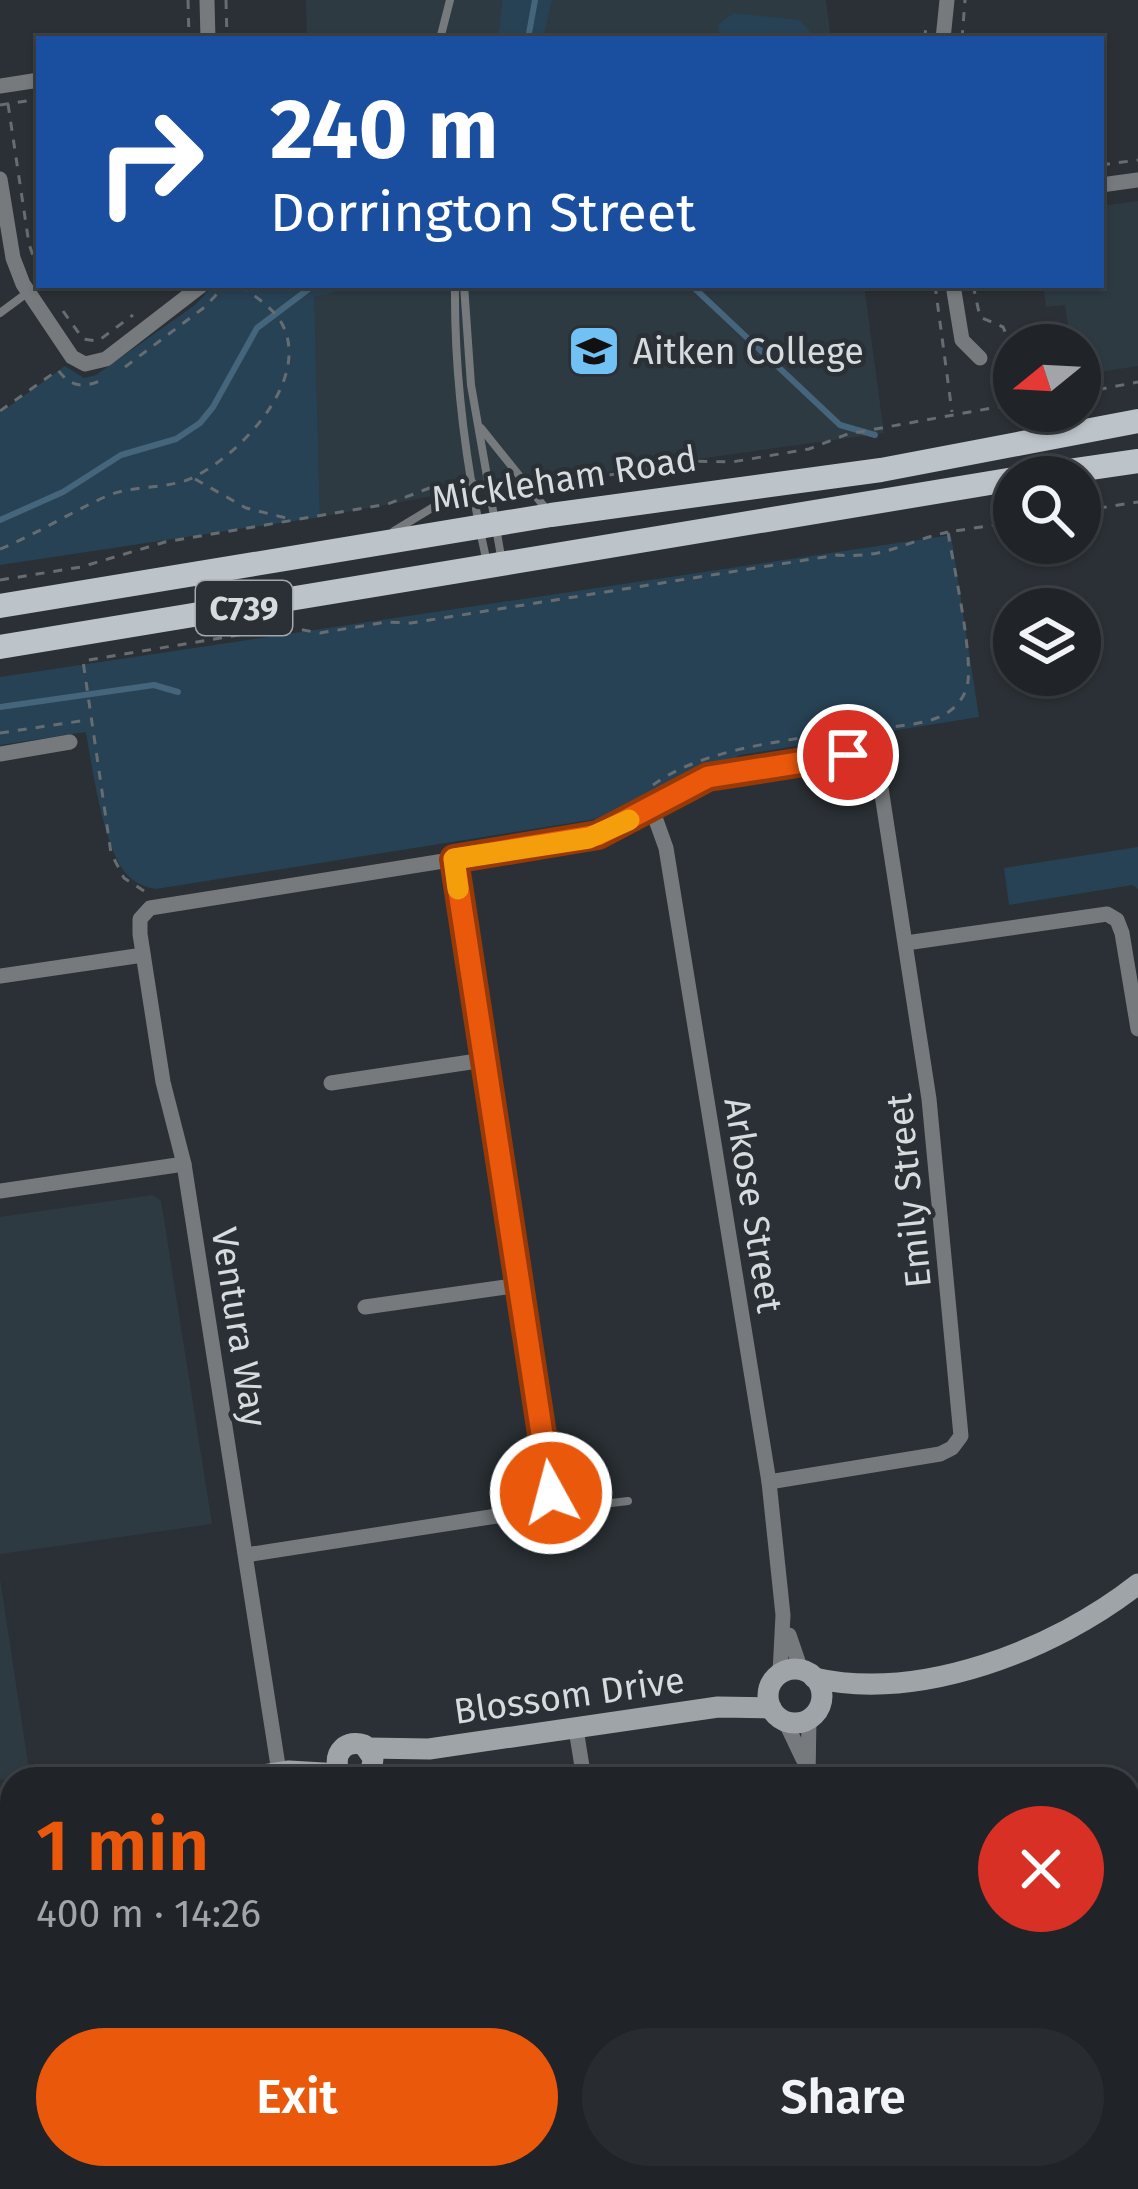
<!DOCTYPE html>
<meta charset="utf-8">
<style>
:root{--surface:#202428;--page:#282c30;--text:#f1f3f6;--muted:#a2a4a8;--line:#3d4145;--accent:#ea580c}
body{margin:0;font-family:"Fira Sans",sans-serif;background:var(--page);color:var(--text);height:100vh;display:flex;flex-direction:column;font-size:45px;white-space:nowrap}
*{box-sizing:border-box;margin:0}
p{font-size:39px;color:var(--muted)}
.icon{flex:none;width:66px;height:66px;fill:none;stroke:currentColor;stroke-width:2;stroke-linecap:round;stroke-linejoin:round}
.map{position:relative;flex:1;overflow:hidden}
.side{position:absolute;left:0px;top:1767px;width:1140px;height:423px;display:flex;flex-direction:column;background:var(--surface);border-radius:36px 36px 0 0;box-shadow:0 3px 9px #0004,0 0 0 3px var(--line)}
.side>*{flex:none}
.guide{position:absolute;left:36px;top:36px;width:1068px;height:252px;border-radius:0px;box-shadow:0 3px 9px #0004,0 0 0 3px var(--line);background:#1a4fa0;color:#fff;overflow:hidden}
.needle{width:78px;rotate:252deg}
.buttons{position:absolute;left:993px;top:324px;display:grid;gap:24px}
.buttons a{display:grid;place-items:center;width:108px;height:108px;border-radius:50%;background:var(--surface);box-shadow:0 3px 9px #0004,0 0 0 3px var(--line);font-size:60px}
.pin{position:absolute;display:grid;place-items:center;width:102px;height:102px;color:#fff;margin:-51px;border:6px solid #fff;border-radius:50%;box-shadow:0 3px 12px #0007}
.me{position:absolute;width:132px;margin:-66px;rotate:353deg;stroke-linejoin:round;filter:drop-shadow(0 0 9px #0008)}
.turn{display:flex;align-items:center;gap:42px;height:252px;padding:0 36px;font-size:54px}
.turn .icon{width:156px;height:156px;stroke-width:2.5}
.turn b{display:block;font-size:84px;line-height:102px}
.round{display:grid;place-items:center;flex:none;width:126px;height:126px;border-radius:63px;background:var(--page)}
.head{display:flex;align-items:center;justify-content:space-between;height:204px;padding:0 36px}
h1{font-size:72px;font-weight:600;line-height:90px;color:var(--accent)}
.action{display:flex;gap:24px;margin-top:auto;padding:24px 36px}
.action a{flex:1;height:138px;border-radius:72px;background:var(--accent);color:#fff;font-size:48px;font-weight:600;line-height:138px;text-align:center}
.action a+a{background:var(--page);color:var(--text)}
.map>svg:first-child{display:block}
.built{fill:#2d3a42}
.green{fill:#274254}
.lines{fill:none;stroke-linecap:round;stroke-linejoin:round}
.stream{stroke:#44657b;stroke-width:6}
.path{stroke:#676c71;stroke-width:3;stroke-dasharray:9 9;stroke-linecap:butt}
.lane{stroke:#767a7c;stroke-width:8}
.street{stroke:#767a7c;stroke-width:15}
.secondary{stroke:#9ea4a8;stroke-width:21}
.primary{stroke:#bdc4c9;stroke-width:24}
.route-casing{stroke:#983908;stroke-width:30}
.route{stroke:#ea580c;stroke-width:21}
.slow{stroke:#f59e0b;stroke-width:21}
.labels{text-anchor:middle;stroke-width:9;stroke-linejoin:round;paint-order:stroke}
.shield{fill:#2a3035;stroke:#a2a8ab;stroke-width:3}
.shield-label{font-size:33px;font-weight:bold;fill:#d6dbde}
.poi-label{font-size:36px;fill:#d6dbde;stroke:#2a3035;text-anchor:start}
.street-label{font-size:36px;fill:#d6dbde;stroke:#2a3035}
</style>
<div class="map">
<svg width="1138" height="2189" viewBox="0 0 1138 2189">
<rect width="100%" height="100%" fill="#2a3035"/>
<g class="built">
<polygon points="306,0 826,0 831,39 307,39"/>
<polygon points="1138,201 1138,366 1080,375 1080,345 1071,345 1065,305 1046,307 1043,285 1101,285 1101,206"/>
<polygon points="313,285 864,285 884,433 427,497 320,517"/>
<polygon points="152,1195 161,1201 212,1524 0,1554 0,1217"/>
<polygon points="0,1579 30,1776 0,1780"/>
</g>
<g class="green">
<polygon points="503,0 552,0 543,39 498,39"/>
<polygon points="733,13 799,20 817,39 720,39 718,25"/>
<polygon points="214,285 349,285 327,295 314,296 320,517 0,565 0,413 65,366 84,378 96,375 195,305"/>
<path d="M951 535 979 717 740 755 628 814 156 889C144 887 132 882 124 871 103 843 92 768 86 732L0 745V677Z"/>
<polygon points="1138,847 1138,889 1133,885 1009,905 1004,868"/>
<polygon points="12,1843 12,2178 414,2178 416,2189 0,2189 0,1845"/>
</g>
<g class="lines">
<g class="stream">
<polyline points="528,39 535,0"/>
<polyline points="691,285 840,425 875,435"/>
<polyline points="0,520 63,492 121,455 176,439 200,423 213,407 257,328 314,285"/>
<polyline points="0,707 154,685 178,692"/>
</g>
<g class="path">
<polyline points="188,0 189,38"/>
<polyline points="226,0 227,39"/>
<polyline points="924,39 927,23"/>
<polyline points="962,39 965,0"/>
<polyline points="8,104 29,244 39,273"/>
<polyline points="0,105 39,99"/>
<polyline points="1101,165 1138,160"/>
<polyline points="935,285 952,412"/>
<polyline points="973,285 980,317 1003,327 1014,352"/>
<polyline points="63,311 83,339 98,341 133,315"/>
<polyline points="125,367 206,306 225,285"/>
<polyline points="1080,393 1138,382"/>
<path d="M0 411 58 370C72 389 86 388 106 378"/>
<polyline points="538,477 580,480 690,461 732,462 809,449 848,434 1014,404"/>
<polyline points="195,479 246,508 290,519"/>
<polyline points="1080,511 1138,502"/>
<path d="M0 549C37 534 71 512 107 496 135 484 171 490 196 476 243 452 313 377 281 322 271 306 254 296 240 285"/>
<polyline points="0,580 81,567 165,542 388,504 432,487 435,491"/>
<polyline points="0,733 87,720"/>
<path d="M653 785C713 740 838 735 914 724 936 720 957 713 966 690 976 666 953 564 948 532L1014 522"/>
<path d="M144 891 124 878 111 853 83 661 286 627 320 633 386 622 411 623 837 555C886 559 906 541 948 532"/>
<polyline points="1128,1850 1138,1849"/>
<polyline points="0,1874 12,1869"/>
<polyline points="391,2178 394,2189"/>
</g>
<g class="lane">
<polyline points="440,39 450,0"/>
<path d="M455 285C454 378 467 473 487 563"/>
<polyline points="464,285 471,385 502,562"/>
<polyline points="0,313 27,293"/>
<polyline points="481,428 547,510"/>
<polyline points="394,531 473,483"/>
<polyline points="546,1504 586,1506 628,1501"/>
</g>
<g class="street">
<polyline points="207,0 208,39"/>
<polyline points="943,39 947,0"/>
<polyline points="0,86 39,80"/>
<polyline points="0,179 13,258 23,284 72,357 85,364 106,359 202,285"/>
<polyline points="1101,185 1138,180"/>
<polyline points="953,285 962,340 980,358"/>
<polyline points="0,754 70,742"/>
<polyline points="652,809 666,848 769,1482 783,1615 780,1673"/>
<polyline points="906,943 1107,914 1117,920 1122,933 1138,1029"/>
<polyline points="0,976 143,955"/>
<polyline points="331,1083 484,1060"/>
<polyline points="0,1191 184,1164"/>
<polyline points="365,1307 520,1285"/>
<polyline points="246,1555 529,1511 540,1508 551,1493 454,859"/>
<polyline points="789,1635 801,1670"/>
<polyline points="785,1721 803,1759"/>
<polyline points="576,1729 584,1779"/>
<polyline points="279,1772 184,1164 163,1082 140,934 140,919 150,908 588,838 708,777 847,755 871,763 881,788 929,1099 961,1436 952,1448 940,1454 769,1482"/>
<polyline points="808,1779 809,1718"/>
<polyline points="1128,1879 1138,1878"/>
<polyline points="423,2178 425,2189"/>
<polyline points="648,2178 650,2189"/>
<polyline points="873,2178 875,2189"/>
<polyline points="1088,2178 1089,2189"/>
</g>
<g class="secondary">
<circle cx="795" cy="1696" r="27"/>
<path d="M814 1678C921 1702 1054 1650 1138 1584"/>
<polyline points="368,1748 429,1749 718,1707 771,1708"/>
<polyline points="237,1779 289,1771 341,1774"/>
<path d="M349 1779 338 1769C334 1751 347 1739 364 1745L373 1758 372 1768 361 1779"/>
<polyline points="0,1816 12,1814"/>
</g>
<g class="primary">
<polyline points="1028,477 1138,461"/>
<polyline points="0,606 551,515 881,470 1138,421"/>
<polyline points="0,647 1014,479"/>
</g>
</g>
<g class="lines">
<g class="route-casing">
<polyline id="route" points="551,1493 454,859 598,835 708,777 848,755"/>
</g>
<use href="#route" class="route"/>
<polyline class="slow" points="458,889 454,859 589,838 629,820"/>
</g>
<defs>
<g id="school-square" transform="scale(2.7)"><rect x="-9" y="-9" width="18" height="18" rx="4" fill="#71c1f5" stroke="#2a3035"/><path d="M0-5L7-2L0 1L-7-2ZM-4 1L0 2.5L4 1V4Q0 6-4 4Z" fill="#111"/></g>
</defs>
<g fill-rule="evenodd">
<use href="#school-square" x="594" y="351"/>
</g>
<g class="labels">
<rect class="shield" x="196" y="581" width="96" height="54" rx="9"/>
<g class="shield-label">
<text x="244" y="620">C739</text>
</g>
<g class="poi-label">
<text x="633" y="364">Aitken College</text>
</g>
<g class="street-label">
<text transform="translate(564 478) rotate(-9)" y="13">Mickleham Road</text>
<text transform="translate(908 1191) rotate(-96)" y="13">Emily Street</text>
<text transform="translate(754 1205) rotate(81)" y="13">Arkose Street</text>
<text transform="translate(240 1327) rotate(81)" y="13">Ventura Way</text>
<text transform="translate(569 1695) rotate(-8)" y="13">Blossom Drive</text>
</g>
</g>
</svg>
<div class="buttons">
<a><svg class="needle" viewBox="-14 -14 28 28"><path d="M0-13l5 13h-10z" fill="#e53935"/><path d="M0 13l5-13h-10z" fill="#a2a4a8"/></svg></a>
<a><svg class="icon" aria-label="search" viewBox="0 0 24 24"><circle cx="10" cy="10" r="6"/><path d="M15 15l6 6"/></svg></a>
<a><svg class="icon" aria-label="layers" viewBox="0 0 24 24"><path d="M12 4l9 5-9 5-9-5zM3 14l9 5 9-5"/></svg></a>
</div>
<div class="pin" style="left:848px;top:755px;background:#d93025"><svg class="icon" aria-label="arrive" viewBox="0 0 24 24"><path d="M6 21V4h12l-3 4 3 4H6"/></svg></div>
<svg class="me" style="left:551px;top:1493px" viewBox="-20 -20 40 40"><circle r="17" fill="#ea580c" stroke="#fff" stroke-width="3"/><path d="M0-11L8 9 0 5-8 9z" fill="#fff"/></svg>
<div class="guide">
<div class="turn"><svg class="icon" aria-label="right" viewBox="0 0 24 24"><path d="M7 20v-9h11M14 6l5 5-5 5"/></svg><div><b>240 m</b>Dorrington Street</div></div>
</div>
<section class="side">
<div class="head"><div><h1>1 min</h1><p>400 m · 14:26</p></div><a class="round" style="background:#d93025;color:#fff"><svg class="icon" aria-label="close" viewBox="0 0 24 24"><path d="M6 6l12 12M18 6L6 18"/></svg></a></div>
<div class="action"><a>Exit</a><a>Share</a></div>
</section>
</div>
